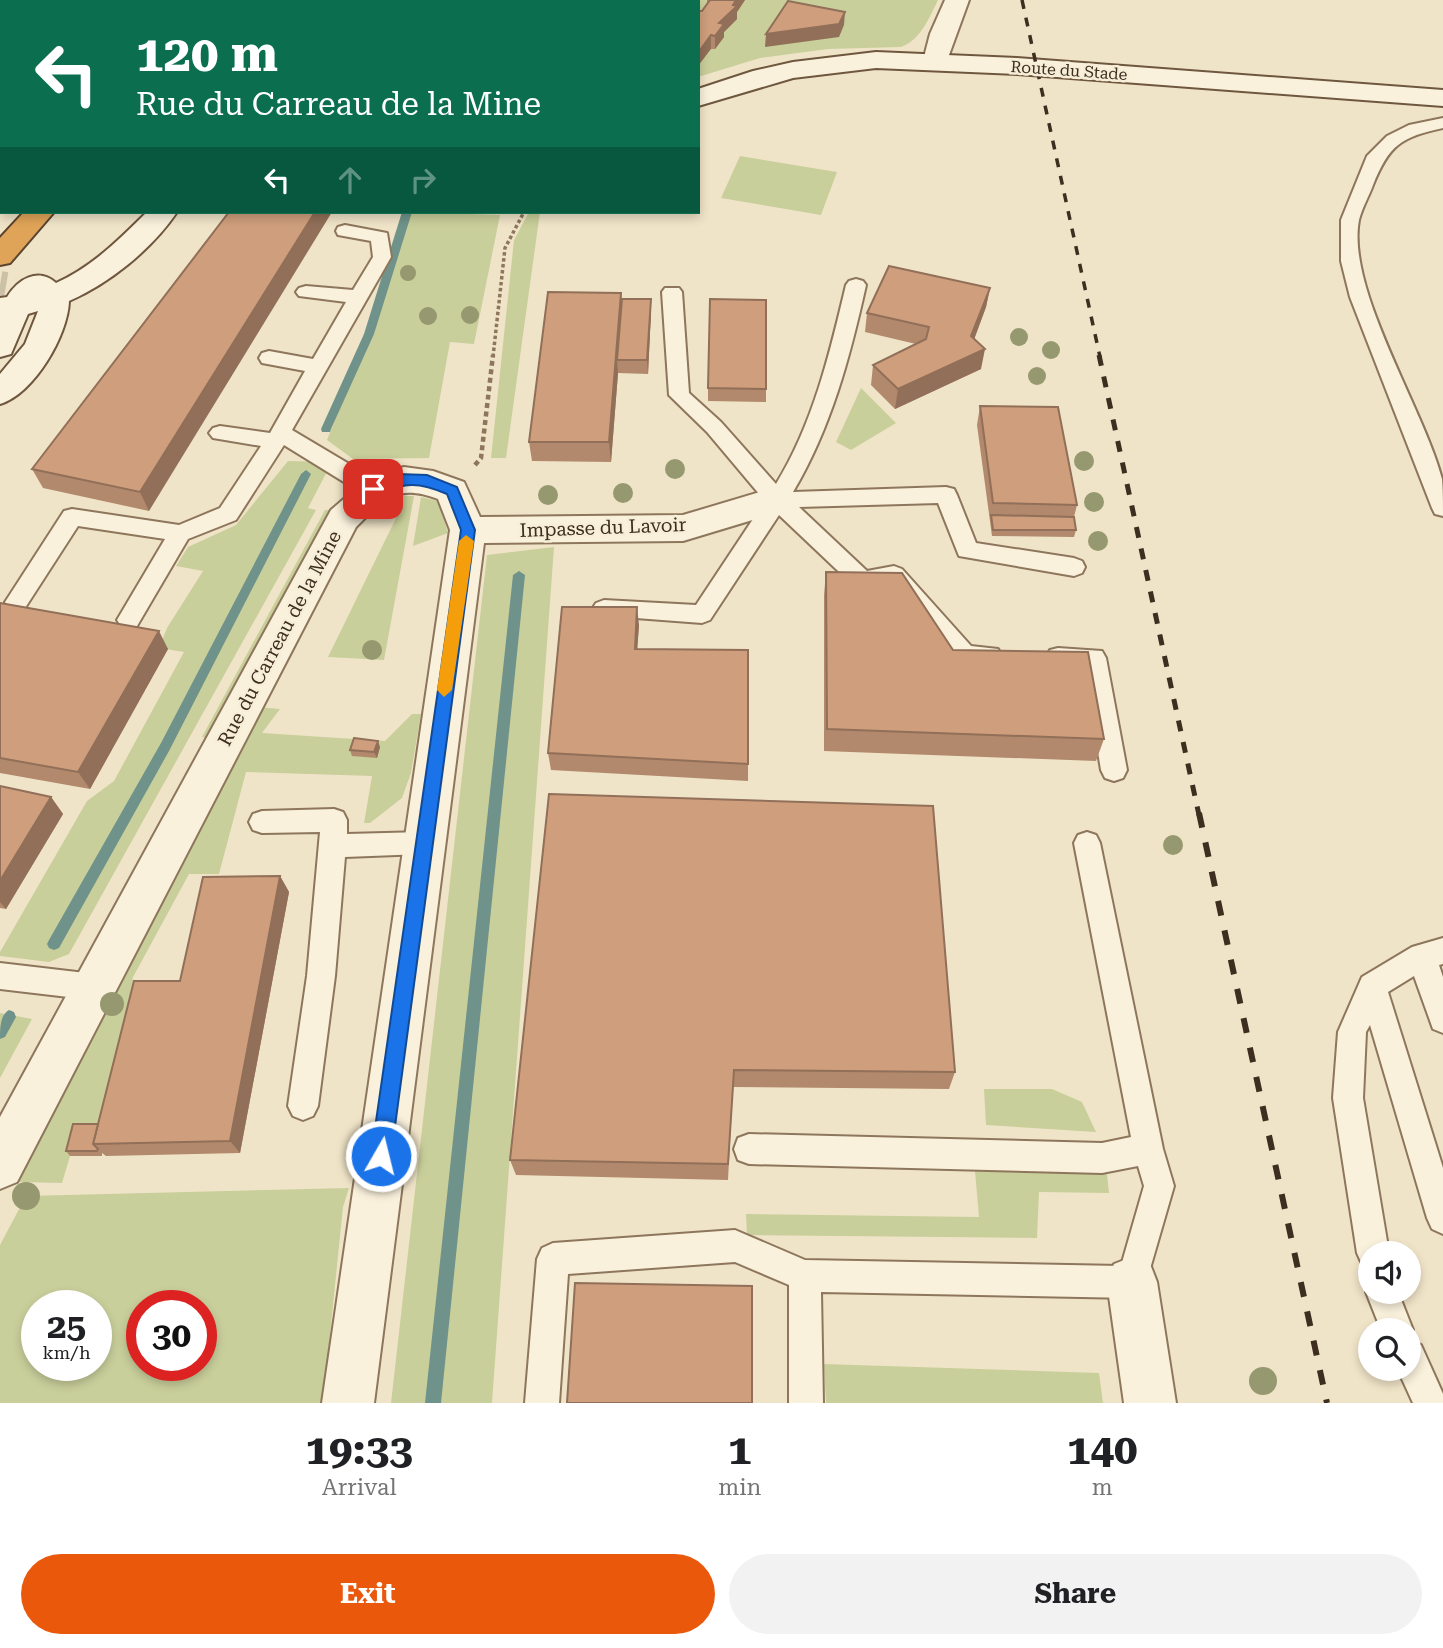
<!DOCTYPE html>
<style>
:root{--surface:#fff;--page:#f2f2f2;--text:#202124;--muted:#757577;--accent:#ea580c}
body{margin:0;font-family:"Roboto Serif",serif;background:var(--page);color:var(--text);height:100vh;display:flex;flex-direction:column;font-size:26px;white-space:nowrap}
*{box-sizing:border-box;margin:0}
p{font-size:23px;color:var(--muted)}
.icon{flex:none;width:38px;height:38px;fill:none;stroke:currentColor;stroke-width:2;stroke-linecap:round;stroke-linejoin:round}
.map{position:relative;height:1403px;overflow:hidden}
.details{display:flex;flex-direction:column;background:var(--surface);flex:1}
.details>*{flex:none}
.top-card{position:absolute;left:0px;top:0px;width:700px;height:214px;box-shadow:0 4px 10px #0003;background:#0b6e4f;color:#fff;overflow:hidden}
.fabs{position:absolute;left:1358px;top:1241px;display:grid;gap:14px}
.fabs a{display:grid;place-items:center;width:63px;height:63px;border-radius:50%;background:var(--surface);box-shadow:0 4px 10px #0003;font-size:35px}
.speed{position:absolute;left:21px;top:1290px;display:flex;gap:14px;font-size:35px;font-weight:700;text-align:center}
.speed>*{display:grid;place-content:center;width:91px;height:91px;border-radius:50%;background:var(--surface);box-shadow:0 4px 10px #0003;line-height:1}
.speed small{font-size:18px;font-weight:400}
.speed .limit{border:10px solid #d22;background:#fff;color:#111}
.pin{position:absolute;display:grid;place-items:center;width:60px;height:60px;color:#fff;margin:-30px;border-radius:14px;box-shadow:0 4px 10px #0006}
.me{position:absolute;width:77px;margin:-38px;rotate:8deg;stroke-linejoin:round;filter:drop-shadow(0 0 5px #0008)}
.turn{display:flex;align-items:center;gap:24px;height:147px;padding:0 21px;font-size:32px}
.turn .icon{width:91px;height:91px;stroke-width:2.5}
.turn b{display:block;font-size:49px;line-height:60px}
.lanes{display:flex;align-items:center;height:66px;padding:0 21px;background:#0003;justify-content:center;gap:35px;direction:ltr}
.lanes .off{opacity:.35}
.eta{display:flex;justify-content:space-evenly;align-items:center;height:119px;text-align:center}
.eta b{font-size:42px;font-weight:700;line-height:49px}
.button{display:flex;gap:14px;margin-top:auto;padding:14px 21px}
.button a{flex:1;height:80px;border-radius:42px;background:var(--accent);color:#fff;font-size:28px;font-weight:700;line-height:80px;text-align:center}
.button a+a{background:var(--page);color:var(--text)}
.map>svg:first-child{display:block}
.green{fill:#c9cf9b;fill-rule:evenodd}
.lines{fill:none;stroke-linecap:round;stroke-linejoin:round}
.stream{fill:#6f938a;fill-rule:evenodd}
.secondary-tunnel{stroke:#ccc0a6;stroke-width:28;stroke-dasharray:28 14;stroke-linecap:butt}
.lane-casing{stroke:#8d765c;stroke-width:4}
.street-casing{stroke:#8d765c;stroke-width:4}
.secondary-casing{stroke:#6f573f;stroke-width:4}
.highway-casing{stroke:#5b4430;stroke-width:4}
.path-far1{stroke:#8d765c;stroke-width:3.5;stroke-dasharray:3.5 2.5;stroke-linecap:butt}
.path{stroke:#8d765c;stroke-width:4.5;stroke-dasharray:5 3.5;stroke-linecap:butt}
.lane{fill:#faf1dc;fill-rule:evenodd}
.street{fill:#faf1dc;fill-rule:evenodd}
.secondary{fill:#faf1dc;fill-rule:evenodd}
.highway{fill:#e0a458;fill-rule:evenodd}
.rail-far2{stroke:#3d2e20;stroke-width:3.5;stroke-dasharray:9 9;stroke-linecap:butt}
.rail-far1{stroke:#3d2e20;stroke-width:5;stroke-dasharray:11 11;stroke-linecap:butt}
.rail{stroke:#3d2e20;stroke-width:6;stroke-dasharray:15 15;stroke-linecap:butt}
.tree{fill:#96986f}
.wall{fill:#b2896c}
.shaded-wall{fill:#916f58}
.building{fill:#cf9f7d;stroke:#916f58;stroke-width:2}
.route{fill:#1a73e8;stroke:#114b97;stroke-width:2}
.slow{fill:#f59e0b}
.labels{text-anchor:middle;stroke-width:5;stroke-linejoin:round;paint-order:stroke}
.far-street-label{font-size:16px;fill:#3d2e20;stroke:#f7eed8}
.street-label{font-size:19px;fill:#3d2e20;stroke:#f7eed8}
</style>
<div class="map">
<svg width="1443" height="1403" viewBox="0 0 1443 1403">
<rect width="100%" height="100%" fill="#f0e4c8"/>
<g class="green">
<path d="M311 0H938C929 18 921 40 901 47L828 49 760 58 698 77V2H310Z"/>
<polygon points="740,156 837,172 821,215 721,198"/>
<polygon points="407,212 500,215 474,344 450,342 429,458 353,459 327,440 369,334"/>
<polygon points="529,212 540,212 506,458 491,458 514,240"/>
<polygon points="861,388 896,423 851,450 836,442"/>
<polygon points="288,461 332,462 308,508 316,510 69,954 49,962 0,956 0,952 87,801 114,781 184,652 159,648 167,628 203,571 176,566 188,547 236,525"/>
<polygon points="390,496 414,496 384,660 328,657 398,514 355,518"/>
<polygon points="421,497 438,501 448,533 413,546"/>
<polygon points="325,510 336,510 215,739 202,737"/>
<polygon points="554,547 492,1403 391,1403 487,555"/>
<polygon points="258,707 280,709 262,733 385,741 412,714 421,714 411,773 402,798 370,823 364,823 372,776 246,772 219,874 189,874 132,979 150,988 109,1128 78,1129 62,1183 19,1182"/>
<polygon points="0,1013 32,1019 0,1078"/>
<polygon points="984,1089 1052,1089 1082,1102 1096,1132 986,1125"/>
<polygon points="975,1171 1107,1174 1109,1193 1039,1192 1037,1238 747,1235 746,1214 979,1217"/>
<path d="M349 1188 343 1207 323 1403H0V1245L26 1196ZM37 1306H96V1365H37ZM142 1306H201V1365H142Z"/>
<polygon points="824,1364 1099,1373 1103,1403 826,1403"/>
</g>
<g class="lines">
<g class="stream">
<polygon points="402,212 412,212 374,334 331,429 330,432 322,432 321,429 364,334"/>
<polygon points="306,470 311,474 169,751 59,948 54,950 49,948 47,944 49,940 161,743 301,474"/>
<polygon points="519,571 525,575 441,1403 425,1403 513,575"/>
<path d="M9 1010 14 1012 16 1017 5 1037 0 1039C0 1028 0 1015 9 1010Z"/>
</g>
<polyline class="secondary-tunnel" points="0,285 6,286"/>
<g class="lane-casing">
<g id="lane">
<path d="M1443 118V128C1401 137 1389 145 1373 185 1369 196 1362 208 1359 220 1346 289 1424 409 1442 479 1443 490 1443 504 1443 516L1435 514 1432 508 1350 297 1341 261V220L1367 156 1387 136 1409 125Z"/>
<polygon points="345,225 387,233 391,257 292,430 381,483 384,489 381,495 373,497 365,495 284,445 236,520 188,539 137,626 129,629 121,626 117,620 165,539 78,526 25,608 17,611 9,608 5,602 9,596 64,511 72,509 179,525 220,508 261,446 213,438 209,433 213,428 220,426 270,433 305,371 262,363 259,358 262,353 269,351 313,359 346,302 299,296 296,292 299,288 306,286 353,290 373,257 371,241 338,235 336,231 338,227"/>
<path d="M856 279 863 281 866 285C850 357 831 428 793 492L946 487 954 489 957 495 976 543 1074 558 1082 561 1085 567 1082 573 1074 576 959 556 938 503 799 507 867 571 894 566 902 569 971 646 998 649 1002 656 998 663 990 665 957 662 889 585 863 590 855 587 779 515 710 620 702 623 596 615 592 609 596 603 604 600 696 605 765 501 707 432 669 395 662 292 665 288H679L682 292 689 393 721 422 776 484C813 424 830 353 846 285L849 281Z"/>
<polygon points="1058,648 1102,651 1106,658 1127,770 1123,778 1114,781 1105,778 1101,770 1084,667 1050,664 1046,657 1050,650"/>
<polygon points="334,809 343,812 347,820 347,834 423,832 432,835 436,843 432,851 423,854 345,857 335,976 318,1106 313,1116 303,1120 293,1116 288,1106 307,976 320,832 262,833 253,830 249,822 253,814 262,811"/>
<polygon points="1087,832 1096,835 1100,843 1163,1149 1174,1186 1143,1293 1132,1298 821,1292 823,1403 789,1403 789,1285 735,1262 568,1274 559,1403 525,1403 537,1259 542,1248 553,1243 735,1230 805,1260 1121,1266 1144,1186 1138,1166 1102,1173 749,1164 738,1160 734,1149 738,1138 749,1134 1102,1143 1131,1137 1074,843 1078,835"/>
<polygon points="1443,938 1443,964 1439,965 1443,977 1443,1033 1433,1029 1414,976 1388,992 1443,1168 1443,1234 1432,1229 1427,1218 1370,1025 1366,1032 1363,1098 1389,1253 1370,1253 1370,1268 1362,1264 1357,1253 1333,1098 1338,1032 1362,977 1412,947"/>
<polygon points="0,963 94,974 104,978 108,987 104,996 94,1000 0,989"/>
<polygon points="1370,1282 1370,1292 1398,1292 1413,1330 1409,1341 1421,1345 1443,1394 1443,1403 1413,1403 1397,1368 1409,1368 1409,1330 1381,1330 1366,1292"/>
</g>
</g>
<g class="street-casing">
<g id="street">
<polygon points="0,0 14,0 2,2 0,8"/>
<polygon points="945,0 969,0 945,66 936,69 927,66 923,61 930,34"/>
<path d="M404 467 433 471 464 482 480 517 683 515 777 487 789 491 794 500 789 509 683 541 484 543 374 1403H322L450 530 438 499C397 483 384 499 356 527L17 1182 0 1189V1117L331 510 368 478Z"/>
<polygon points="1132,1257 1150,1264 1157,1282 1176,1403 1124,1403 1107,1282 1114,1264"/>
</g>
</g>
<g class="secondary-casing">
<g id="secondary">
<polygon points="876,52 1017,58 1443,90 1443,106 1017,74 876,68 793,78 698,106 698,89 753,71 793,62"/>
<path d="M147 212H177C152 249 110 283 69 301 68 335 34 394 0 404V374L25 344 38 311 28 314 11 354 0 357V298L7 297C18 279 38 267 56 283 92 267 120 239 147 212Z"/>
</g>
</g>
<g class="highway-casing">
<g id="highway">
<polygon points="138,0 163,0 137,2"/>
<polygon points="180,0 205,0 179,2"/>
<polygon points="220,0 244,0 219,2"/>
<polygon points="265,0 290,0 264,2"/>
<polygon points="2,48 2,64 0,65 0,49"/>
<polygon points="2,191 2,210 0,211 0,192"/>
<polygon points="24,212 54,212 10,263 0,265 0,238"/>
</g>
</g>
<polyline class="path-far1" points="493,357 505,248 524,212"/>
<polyline class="path" points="475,465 481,458 493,355"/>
<use href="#lane" class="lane"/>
<use href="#street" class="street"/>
<use href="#secondary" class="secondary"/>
<use href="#highway" class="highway"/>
<polyline class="rail-far2" points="1022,0 1100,357"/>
<polyline class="rail-far1" points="1099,355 1199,815"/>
<polyline class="rail" points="1199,813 1327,1403"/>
</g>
<g class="tree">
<circle cx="408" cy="273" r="8"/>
<circle cx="470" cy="315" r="9"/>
<circle cx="428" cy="316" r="9"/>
<circle cx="1019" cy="337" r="9"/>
<circle cx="1051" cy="350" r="9"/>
<circle cx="1037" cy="376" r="9"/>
<circle cx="1084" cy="461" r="10"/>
<circle cx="675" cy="469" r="10"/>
<circle cx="623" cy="493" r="10"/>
<circle cx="548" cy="495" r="10"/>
<circle cx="1094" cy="502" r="10"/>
<circle cx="1098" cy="541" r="10"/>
<circle cx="372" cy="650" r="10"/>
<circle cx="1173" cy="845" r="10"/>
<circle cx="112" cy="1004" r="12"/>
<circle cx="26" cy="1196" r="14"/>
<circle cx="1263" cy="1381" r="14"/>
</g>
<g class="wall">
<polygon points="707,0 745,0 737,12 737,19 724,32 724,37 715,49 711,49 702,11 707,5"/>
<polygon points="229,212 149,511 43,488 32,469"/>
<polygon points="990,288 986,307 974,339 981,369 895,409 871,385 873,365 916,344 865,332 867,313"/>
<polygon points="622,299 651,312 648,374 618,373 611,462 532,461 529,442"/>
<polygon points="708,388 766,389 766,402 708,401"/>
<polygon points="980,406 1077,505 1074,517 1076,530 1074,537 992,536 977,425"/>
<polygon points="826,572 953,650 1104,739 1096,761 824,751 824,595"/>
<polygon points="0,603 168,649 90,789 0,773"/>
<polygon points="639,625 637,649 748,764 748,781 551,770 548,753"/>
<polygon points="380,747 377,758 352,756 350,750"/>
<polygon points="0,786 51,797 63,814 6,909 0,908"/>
<polygon points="549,794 955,1072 949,1089 733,1087 728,1180 516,1175 510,1160"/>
<polygon points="280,876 289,892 240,1153 106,1156 102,1153 102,1156 70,1156 66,1151 98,1124 180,981"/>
</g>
<g class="shaded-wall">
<polygon points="736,0 745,0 737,12 737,19 724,32 724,37 715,49 715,36 719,23"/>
<polygon points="845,12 844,25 839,37 765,47 766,34"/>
<polygon points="711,35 711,49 698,66 698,53"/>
<polygon points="315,212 332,212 149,511 140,492"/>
<polygon points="990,288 986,307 968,356 971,336"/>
<polygon points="621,293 623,312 617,360 618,373 611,462 609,442"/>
<polygon points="651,299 651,312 648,374 647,360"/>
<polygon points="985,349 981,369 895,409 898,389"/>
<polygon points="637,607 639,625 636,667 635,649"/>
<polygon points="159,631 168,649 90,789 78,772"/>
<polygon points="378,741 380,747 377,758 374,752"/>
<polygon points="51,797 63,814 6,909 0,902 0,881"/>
<polygon points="280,876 289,892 240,1153 230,1141"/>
</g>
<g class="building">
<polygon points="710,0 736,0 733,5 737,6 719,23 724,24 715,36 711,35 698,53 698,11 702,11"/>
<polygon points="788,1 845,12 839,24 766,34"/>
<polygon points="229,212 315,212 140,492 32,469"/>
<polygon points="889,266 990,288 971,336 985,349 898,389 873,365 926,339 929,327 867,313"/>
<polygon points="548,292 621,293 609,442 529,442"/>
<polygon points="622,299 651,299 647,360 617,360"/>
<polygon points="710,299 766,300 766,389 708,388"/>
<polygon points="980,406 1058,407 1077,505 993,503"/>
<polygon points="991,515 1074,517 1076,530 993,530"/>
<polygon points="826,572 902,573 953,650 1088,652 1104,739 827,729"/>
<polygon points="0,603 159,631 78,772 0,758"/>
<polygon points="562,607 637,607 635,649 748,650 748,764 548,753"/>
<polygon points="354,738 378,741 374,752 350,750"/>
<polygon points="0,786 51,797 0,881"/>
<polygon points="549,794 933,806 955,1072 734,1070 728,1164 510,1160"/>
<polygon points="280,876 230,1141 93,1144 134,981 180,981 203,877"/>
<polygon points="73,1124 98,1124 93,1144 98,1149 97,1151 66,1151"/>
<polygon points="575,1283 752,1286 752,1403 567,1403"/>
</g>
<path class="route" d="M398 474 427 475 457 487 475 530 391 1156 388 1163 381 1166 374 1163 371 1156 461 530 447 494C415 480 405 484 373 494L366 489 368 485Z"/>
<polygon class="slow" points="466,535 474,541 452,690 444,697 437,690 459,541"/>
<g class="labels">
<g class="far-street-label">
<text transform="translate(1069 70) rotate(4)" y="6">Route du Stade</text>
</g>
<g class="street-label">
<text transform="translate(603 527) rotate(-2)" y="7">Impasse du Lavoir</text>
<text transform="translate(279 638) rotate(-62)" y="7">Rue du Carreau de la Mine</text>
</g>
</g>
</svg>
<div class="fabs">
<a><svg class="icon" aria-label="sound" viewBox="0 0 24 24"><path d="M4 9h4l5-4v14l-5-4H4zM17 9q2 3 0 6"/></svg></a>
<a><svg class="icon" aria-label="search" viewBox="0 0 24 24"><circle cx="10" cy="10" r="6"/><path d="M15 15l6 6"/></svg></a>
</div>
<div class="speed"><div>25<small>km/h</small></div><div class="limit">30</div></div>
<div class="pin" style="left:373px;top:489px;background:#d93025"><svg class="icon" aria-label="arrive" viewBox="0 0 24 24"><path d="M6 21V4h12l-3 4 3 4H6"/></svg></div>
<svg class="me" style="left:381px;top:1156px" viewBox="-20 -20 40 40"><circle r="17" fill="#1a73e8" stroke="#fff" stroke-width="3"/><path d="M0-11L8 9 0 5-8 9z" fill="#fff"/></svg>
<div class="top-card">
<div class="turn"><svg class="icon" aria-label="left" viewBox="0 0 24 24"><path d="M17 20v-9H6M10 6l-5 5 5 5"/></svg><div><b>120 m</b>Rue du Carreau de la Mine</div></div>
<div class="lanes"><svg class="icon" aria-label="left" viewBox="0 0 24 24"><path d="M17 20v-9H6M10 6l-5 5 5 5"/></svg><svg class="icon off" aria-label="ahead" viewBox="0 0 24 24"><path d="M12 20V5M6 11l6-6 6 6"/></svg><svg class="icon off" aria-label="right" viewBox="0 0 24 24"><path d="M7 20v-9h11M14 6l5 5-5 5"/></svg></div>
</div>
</div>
<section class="details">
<div class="eta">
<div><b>19:33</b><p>Arrival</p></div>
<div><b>1</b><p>min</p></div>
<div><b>140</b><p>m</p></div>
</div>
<div class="button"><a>Exit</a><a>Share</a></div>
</section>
